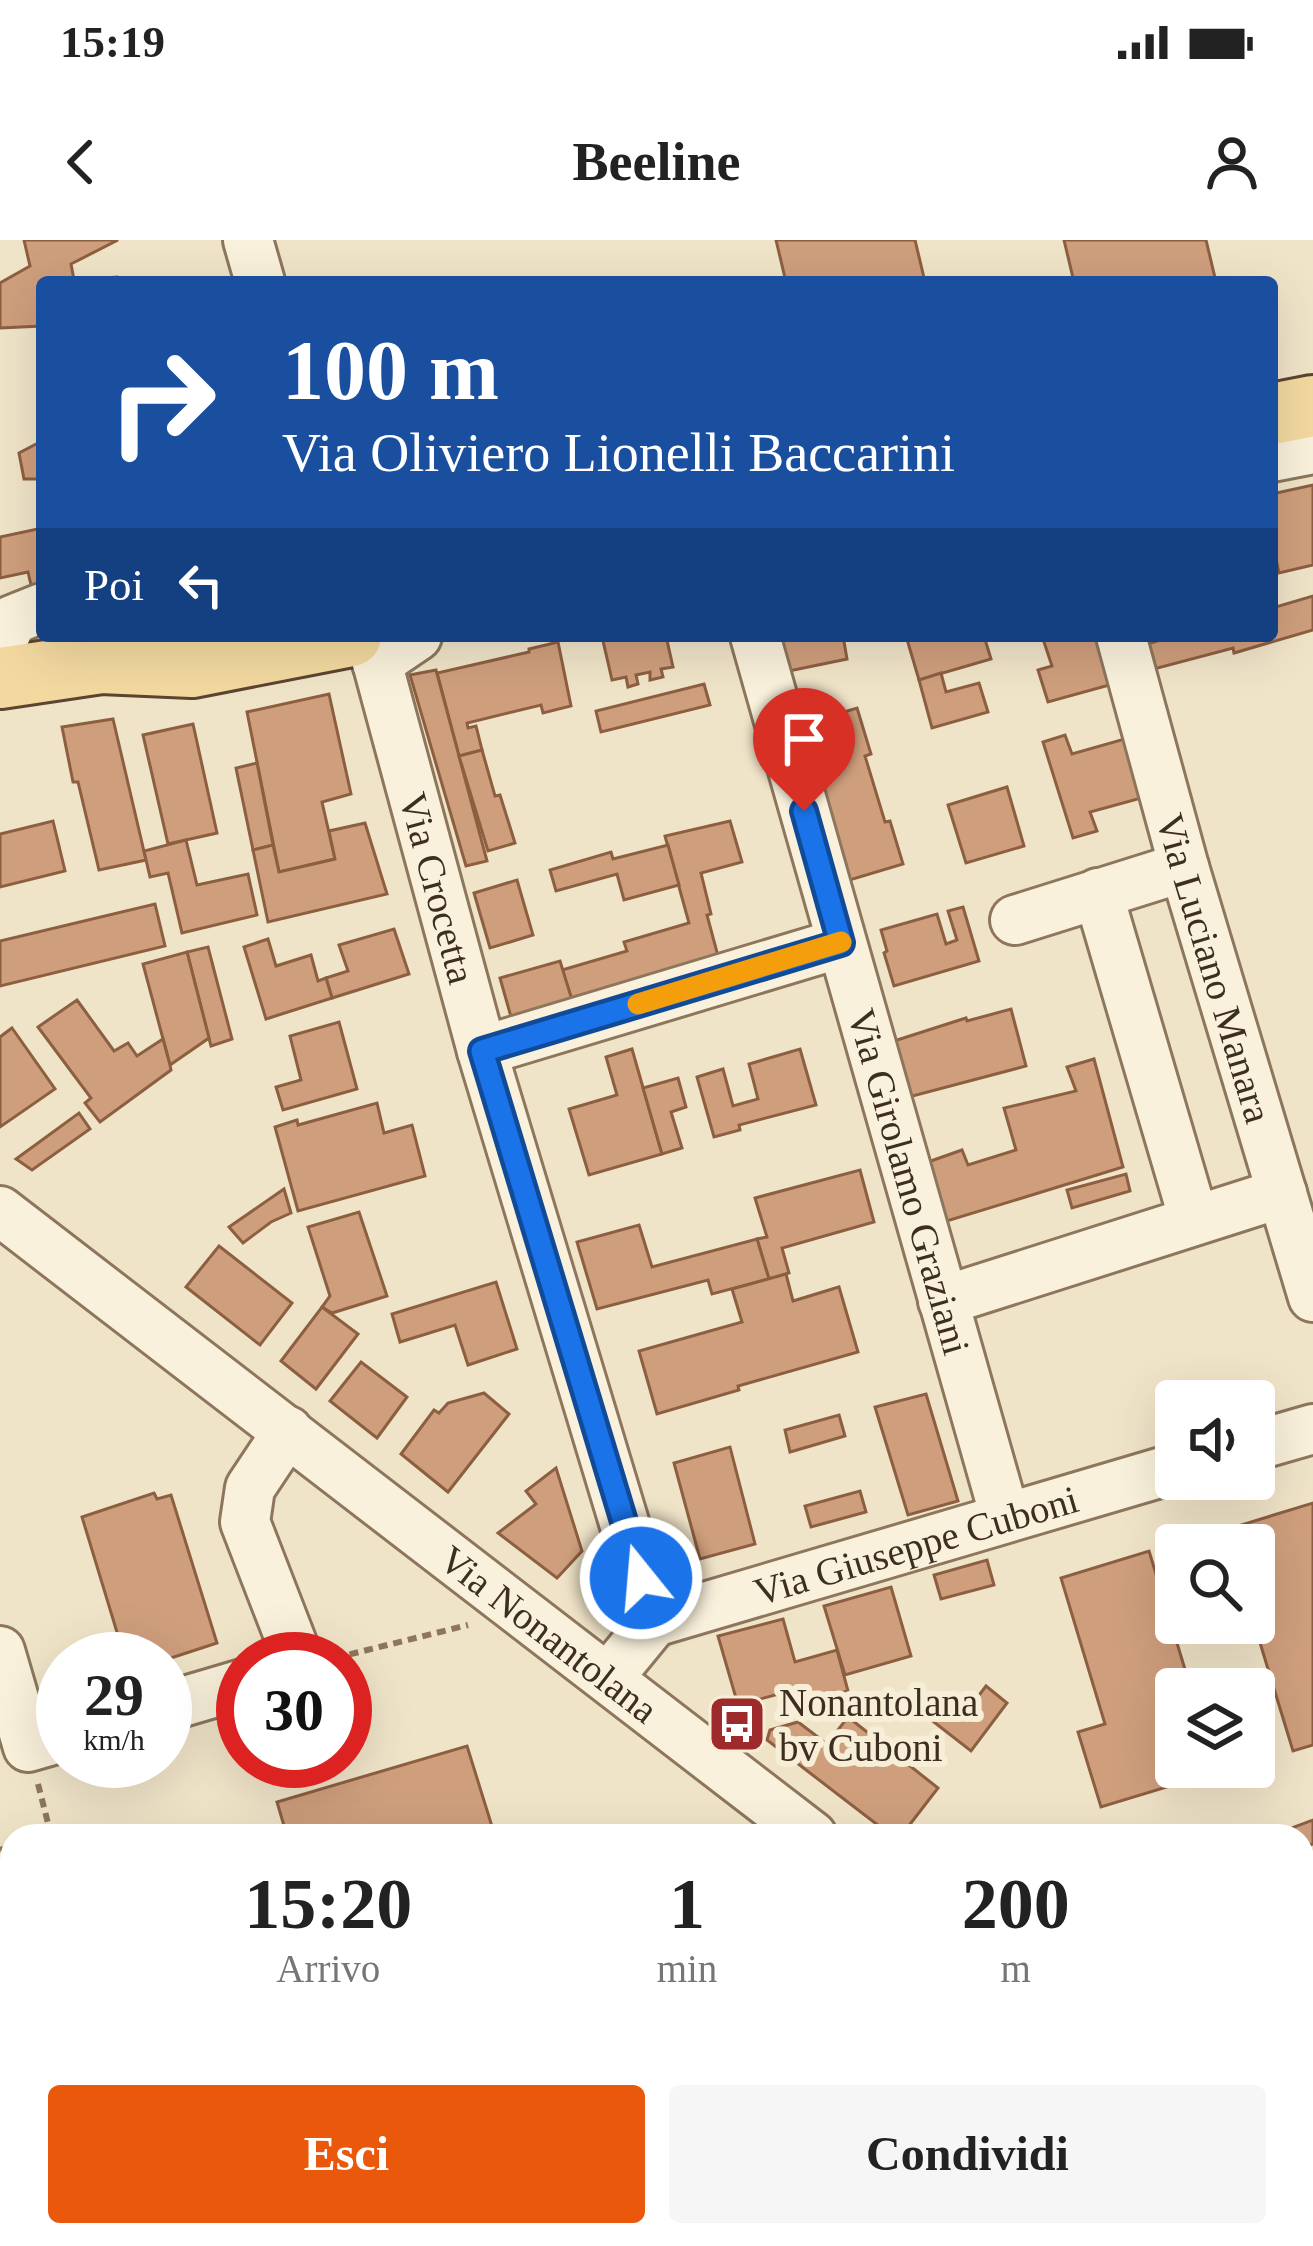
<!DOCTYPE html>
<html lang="it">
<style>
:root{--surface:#fff;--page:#f6f6f6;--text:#222;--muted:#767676;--accent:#ea580c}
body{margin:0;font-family:"Times New Roman",serif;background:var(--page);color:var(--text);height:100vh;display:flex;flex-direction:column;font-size:45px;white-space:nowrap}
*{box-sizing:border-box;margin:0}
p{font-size:39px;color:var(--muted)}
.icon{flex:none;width:66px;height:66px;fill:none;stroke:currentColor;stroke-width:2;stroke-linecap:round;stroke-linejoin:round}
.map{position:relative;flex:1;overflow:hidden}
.side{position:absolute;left:0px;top:1584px;width:1314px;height:423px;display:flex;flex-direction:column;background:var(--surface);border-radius:36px 36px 0 0;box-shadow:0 12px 48px #0002}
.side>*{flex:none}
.guide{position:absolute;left:36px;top:36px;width:1242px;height:366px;border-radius:12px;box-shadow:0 12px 48px #0002;background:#1a4fa0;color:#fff;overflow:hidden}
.buttons{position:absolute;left:1155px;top:1140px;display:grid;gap:24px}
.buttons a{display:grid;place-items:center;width:120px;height:120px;border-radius:12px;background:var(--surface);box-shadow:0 12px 48px #0002;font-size:60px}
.speed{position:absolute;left:36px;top:1392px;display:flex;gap:24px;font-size:60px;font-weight:700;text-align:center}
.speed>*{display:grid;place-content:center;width:156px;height:156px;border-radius:50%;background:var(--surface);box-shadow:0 12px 48px #0002;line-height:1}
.speed small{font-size:30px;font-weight:400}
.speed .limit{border:18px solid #d22;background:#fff;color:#111}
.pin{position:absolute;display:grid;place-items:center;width:102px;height:102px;color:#fff;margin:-123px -51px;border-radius:50% 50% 50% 0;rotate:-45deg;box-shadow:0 0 12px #0007}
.pin .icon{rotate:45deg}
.me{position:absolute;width:132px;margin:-66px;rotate:343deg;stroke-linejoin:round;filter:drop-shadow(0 0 9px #0008)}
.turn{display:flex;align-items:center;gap:42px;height:252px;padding:0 48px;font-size:54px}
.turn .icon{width:156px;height:156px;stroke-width:2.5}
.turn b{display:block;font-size:84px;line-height:102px}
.then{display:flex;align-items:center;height:114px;padding:0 48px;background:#0003;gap:24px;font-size:45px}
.eta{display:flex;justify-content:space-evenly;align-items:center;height:204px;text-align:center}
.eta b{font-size:72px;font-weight:700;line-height:84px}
.action{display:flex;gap:24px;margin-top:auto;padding:24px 48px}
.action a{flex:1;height:138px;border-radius:12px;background:var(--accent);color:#fff;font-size:48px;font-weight:700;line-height:138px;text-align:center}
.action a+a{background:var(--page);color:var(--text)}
.status{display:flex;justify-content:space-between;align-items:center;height:84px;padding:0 60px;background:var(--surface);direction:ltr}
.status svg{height:33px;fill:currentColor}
header{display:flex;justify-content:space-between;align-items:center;height:156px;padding:0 48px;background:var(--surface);font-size:54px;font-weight:700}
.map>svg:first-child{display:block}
.green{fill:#c9cf9b}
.building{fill:#cf9f7d;stroke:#8d5f41;stroke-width:3}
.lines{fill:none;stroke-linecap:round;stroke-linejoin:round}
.minor-casing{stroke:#8d765c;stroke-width:54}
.major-casing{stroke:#5b4430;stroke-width:66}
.path{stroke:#8d765c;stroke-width:6;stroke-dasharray:9 6;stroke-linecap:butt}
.minor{stroke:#faf1dc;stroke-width:48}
.major{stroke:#f3d9a0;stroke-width:60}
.route-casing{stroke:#114b97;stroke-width:30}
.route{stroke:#1a73e8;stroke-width:21}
.slow{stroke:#f59e0b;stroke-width:21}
.labels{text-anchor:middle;stroke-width:12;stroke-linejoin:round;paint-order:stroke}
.street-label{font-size:39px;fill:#3d2e20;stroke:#f7eed8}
.poi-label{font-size:39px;fill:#3d2e20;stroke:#f7eed8;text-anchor:start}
</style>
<div class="status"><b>15:19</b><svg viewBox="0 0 49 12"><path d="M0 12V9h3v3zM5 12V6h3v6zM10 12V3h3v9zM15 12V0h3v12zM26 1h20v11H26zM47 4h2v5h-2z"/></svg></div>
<header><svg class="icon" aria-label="back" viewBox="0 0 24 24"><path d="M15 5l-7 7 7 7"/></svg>Beeline<svg class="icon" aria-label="person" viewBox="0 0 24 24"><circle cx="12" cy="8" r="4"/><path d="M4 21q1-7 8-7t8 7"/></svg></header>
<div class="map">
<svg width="1313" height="2006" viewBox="0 0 1313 2006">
<rect width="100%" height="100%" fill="#f0e4c8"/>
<polygon class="green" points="12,1933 12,1995 478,1995 481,2006 0,2006 0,1937"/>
<g class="building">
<polygon points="24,0 118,0 71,24 74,40 117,37 118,42 42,42 42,86 0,88 0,43 30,26"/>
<polygon points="776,0 915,0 925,42 786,42"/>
<polygon points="1064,0 1206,0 1216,42 1074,42"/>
<polygon points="42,201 42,239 24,239 19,213"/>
<polygon points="1313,245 1313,325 1279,333 1272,299 1272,254"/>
<polygon points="42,288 42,342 31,345 28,332 0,338 0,297"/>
<polygon points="1313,356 1313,390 1234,413 1233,408 1154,429 1147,404 1174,396 1272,396 1272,368"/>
<polygon points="627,396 666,396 673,427 661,429 663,437 650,440 650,432 636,435 638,444 628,447 626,437 612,440 603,401"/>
<polygon points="782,396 843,396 847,419 789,431"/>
<polygon points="906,396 984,396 991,419 919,440"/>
<polygon points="1042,396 1096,396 1113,444 1048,462 1038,430 1052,426"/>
<polygon points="558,402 571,466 543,473 541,465 467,483 468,488 476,486 482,510 459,516 437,433 529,412 529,409"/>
<polygon points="436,430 487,621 466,626 410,435"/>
<polygon points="941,433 946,452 979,443 988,472 932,488 919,440"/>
<polygon points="704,444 710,465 601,492 596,471"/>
<polygon points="329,454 351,554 322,562 335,619 279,632 247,472"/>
<polygon points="857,468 871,514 865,516 885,582 890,581 903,624 843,642 794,487"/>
<polygon points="113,479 146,620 99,630 78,542 73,542 62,487"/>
<polygon points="193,484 217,593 168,604 143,495"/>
<polygon points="1065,495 1072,514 1128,498 1145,557 1090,572 1097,591 1073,598 1043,502"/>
<polygon points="482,510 495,556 500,555 515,603 488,611 459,516"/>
<polygon points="257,523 273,605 253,610 236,528"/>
<polygon points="1007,547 1024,606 966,623 948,565"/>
<polygon points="53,581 65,631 0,647 0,594"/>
<polygon points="730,581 742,622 701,633 711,674 707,675 722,731 576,773 562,730 627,711 624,702 689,683 665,596"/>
<polygon points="365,583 387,654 268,682 253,610 273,605 279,632 335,619 329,591"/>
<polygon points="186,600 197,645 248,634 257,675 182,693 168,633 150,637 144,611"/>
<polygon points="668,605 679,645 624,660 617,634 556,651 550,630 611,612 613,619"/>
<polygon points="517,640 533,695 490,708 474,653"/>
<polygon points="155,664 165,706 0,746 0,701"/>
<polygon points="963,667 979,721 894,746 884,713 887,711 881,690 937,674 946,704 957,700 948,671"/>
<polygon points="394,689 409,734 332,758 326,738 348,731 339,705"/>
<polygon points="268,699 276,726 311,715 318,741 326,738 332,758 266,779 244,707"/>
<polygon points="208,707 232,799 211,806 187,712"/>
<polygon points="187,712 209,798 170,825 143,724"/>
<polygon points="560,721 576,773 515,791 500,738"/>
<polygon points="77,760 114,811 128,803 137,816 163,799 170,825 171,830 100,882 85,863 91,858 38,787"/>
<polygon points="1011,769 1026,826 909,857 894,801 966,778 967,781"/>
<polygon points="339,782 357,849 283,870 276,847 301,840 290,796"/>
<polygon points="12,788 55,849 0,887 0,797"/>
<polygon points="632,809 662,914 589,935 569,869 617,855 606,817"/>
<polygon points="800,809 816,865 739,885 740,890 714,897 697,837 723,829 733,866 758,859 749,824"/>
<polygon points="1094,819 1123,927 947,981 928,922 962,910 968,925 1016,910 1004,868 1076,851 1067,827"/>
<polygon points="678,838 686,867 671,872 682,908 662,914 643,848"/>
<polygon points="377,863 384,893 412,885 425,936 298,971 275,887 297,880 298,885"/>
<polygon points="79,873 90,889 32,930 16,919"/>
<polygon points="860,930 874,982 782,1008 789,1033 769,1039 757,999 767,997 755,958"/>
<polygon points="1126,934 1130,951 1072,968 1067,950"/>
<polygon points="284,949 291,973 271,982 243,1003 229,987"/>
<polygon points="359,972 387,1056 332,1073 322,1067 330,1056 308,987"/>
<polygon points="639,985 652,1027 757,999 769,1039 712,1054 708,1040 597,1069 577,1002"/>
<polygon points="219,1006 292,1063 260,1105 186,1047"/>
<polygon points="786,1034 793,1061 839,1047 858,1112 738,1146 739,1150 657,1174 639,1111 742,1082 732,1049"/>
<polygon points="496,1042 517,1109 468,1125 455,1085 400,1102 392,1074"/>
<polygon points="322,1067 358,1094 316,1149 281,1121"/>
<polygon points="361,1122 407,1157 377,1198 330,1161"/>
<polygon points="484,1153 509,1174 448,1252 401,1214 434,1170 439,1173 448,1163"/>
<polygon points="926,1154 958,1261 908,1275 875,1167"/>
<polygon points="839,1175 845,1196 790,1212 785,1190"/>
<polygon points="730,1207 755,1304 700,1319 674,1223"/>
<polygon points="556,1228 582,1311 557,1338 498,1293 536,1264 526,1251"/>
<polygon points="860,1251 866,1272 811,1287 805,1266"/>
<polygon points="154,1253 157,1259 171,1255 217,1403 165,1420 128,1419 126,1412 123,1412 82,1277"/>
<polygon points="1313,1263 1313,1505 1293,1511 1254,1383 1254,1305 1230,1305 1225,1290"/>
<polygon points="1149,1311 1191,1449 1176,1449 1176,1527 1215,1527 1216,1532 1101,1567 1078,1492 1105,1484 1061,1338"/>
<polygon points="987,1320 994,1345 941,1359 934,1335"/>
<polygon points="891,1347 911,1416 845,1435 824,1366"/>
<polygon points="783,1379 795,1422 837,1410 848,1451 809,1461 805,1447 738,1465 718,1396"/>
<polygon points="986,1446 1007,1463 971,1511 930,1479 949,1454 960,1463 966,1456 974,1462"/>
<polygon points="848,1477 938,1548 901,1596 892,1596 767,1500 770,1490 798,1482 827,1504"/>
<polygon points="467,1506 495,1596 287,1596 277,1562"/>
<polygon points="1313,1580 1313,1604 1302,1608 1302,1596 1270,1596"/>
<polygon points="1309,1661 1313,1670 1313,1687 1302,1691 1302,1664"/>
<polygon points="12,1754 12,1813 0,1817 0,1758"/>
<polygon points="733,1995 908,1995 876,2006 737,2006"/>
</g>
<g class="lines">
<g class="minor-casing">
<g id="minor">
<polyline points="248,0 260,42"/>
<polyline points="1272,217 1313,209"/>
<path id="s1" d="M370 396 482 811 654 1382 608 1438"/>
<path id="s2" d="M755 396 1005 1277"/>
<path id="s3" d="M1121 396 1184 627 1313 1057"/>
<polyline points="0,407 12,380 42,368"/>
<polyline points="377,423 417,396"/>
<polyline points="1098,653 1194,980"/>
<polyline points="1015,680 1184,627"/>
<polyline points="482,811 841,703"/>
<path id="s4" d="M0 971 812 1596"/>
<polyline points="943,1061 1282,953"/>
<polyline points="288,1191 250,1248 245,1282 298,1419"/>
<polyline points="1254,1206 1313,1189"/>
<path id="s5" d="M654 1382 1176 1228"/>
<polyline points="0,1411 28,1507 63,1497"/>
<polyline points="165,1467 243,1444"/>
<polyline points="1302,1978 1313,1986"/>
<polyline points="1191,1995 1206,2006"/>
</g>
</g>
<g class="major-casing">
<g id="major">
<polyline points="1272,174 1313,166"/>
<polyline points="101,423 192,427 351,396"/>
<polyline points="0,438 101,423 135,412"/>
</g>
</g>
<g class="path">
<polyline points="335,1418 468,1385"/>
<polyline points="38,1544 51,1595 48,1596"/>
<polyline points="0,1610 12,1606"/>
</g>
<use href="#minor" class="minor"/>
<use href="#major" class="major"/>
</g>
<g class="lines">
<g class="route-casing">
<polyline id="route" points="641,1338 482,811 841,703 804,571"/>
</g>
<use href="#route" class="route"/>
<polyline class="slow" points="638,764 841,702"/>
</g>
<defs>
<g id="bus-square" transform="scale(3)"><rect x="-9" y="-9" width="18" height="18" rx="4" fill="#9e2a2b" stroke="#f7eed8"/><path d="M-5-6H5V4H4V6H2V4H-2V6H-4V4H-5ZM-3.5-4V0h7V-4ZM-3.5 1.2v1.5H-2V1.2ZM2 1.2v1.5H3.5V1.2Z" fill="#fff"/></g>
</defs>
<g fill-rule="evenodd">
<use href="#bus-square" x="737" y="1484"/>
</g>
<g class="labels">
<g class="street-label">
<text dy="14" stroke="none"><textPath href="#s1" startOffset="261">Via Crocetta</textPath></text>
<text dy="14" stroke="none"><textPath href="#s3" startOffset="345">Via Luciano Manara</textPath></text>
<text dy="14" stroke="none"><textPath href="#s2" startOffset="567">Via Girolamo Graziani</textPath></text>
<text dy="14" stroke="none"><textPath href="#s5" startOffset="273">Via Giuseppe Cuboni</textPath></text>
<text dy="14" stroke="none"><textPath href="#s4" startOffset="693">Via Nonantolana</textPath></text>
</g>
<g class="poi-label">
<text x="779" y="1476">Nonantolana<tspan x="779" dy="45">bv Cuboni</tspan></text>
</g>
</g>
</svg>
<div class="buttons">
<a><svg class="icon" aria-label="sound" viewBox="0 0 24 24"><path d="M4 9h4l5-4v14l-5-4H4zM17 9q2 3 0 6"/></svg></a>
<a><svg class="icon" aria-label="search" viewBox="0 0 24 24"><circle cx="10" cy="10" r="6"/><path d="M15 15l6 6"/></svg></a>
<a><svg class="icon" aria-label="layers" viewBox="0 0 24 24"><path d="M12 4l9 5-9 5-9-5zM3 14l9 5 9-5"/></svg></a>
</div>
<div class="speed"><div>29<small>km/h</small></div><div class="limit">30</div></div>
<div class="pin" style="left:804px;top:571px;background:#d93025"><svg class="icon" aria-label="arrive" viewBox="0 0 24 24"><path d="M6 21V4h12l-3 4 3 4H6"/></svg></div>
<svg class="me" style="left:641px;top:1338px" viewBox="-20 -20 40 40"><circle r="17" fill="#1a73e8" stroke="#fff" stroke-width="3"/><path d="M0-11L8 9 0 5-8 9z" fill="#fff"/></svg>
<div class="guide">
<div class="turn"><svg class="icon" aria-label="right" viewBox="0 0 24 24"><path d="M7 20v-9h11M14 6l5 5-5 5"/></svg><div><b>100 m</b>Via Oliviero Lionelli Baccarini</div></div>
<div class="then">Poi<svg class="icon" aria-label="left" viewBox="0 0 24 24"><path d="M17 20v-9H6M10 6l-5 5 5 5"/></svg></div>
</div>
<section class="side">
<div class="eta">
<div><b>15:20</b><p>Arrivo</p></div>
<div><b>1</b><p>min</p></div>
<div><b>200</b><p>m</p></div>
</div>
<div class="action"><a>Esci</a><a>Condividi</a></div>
</section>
</div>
